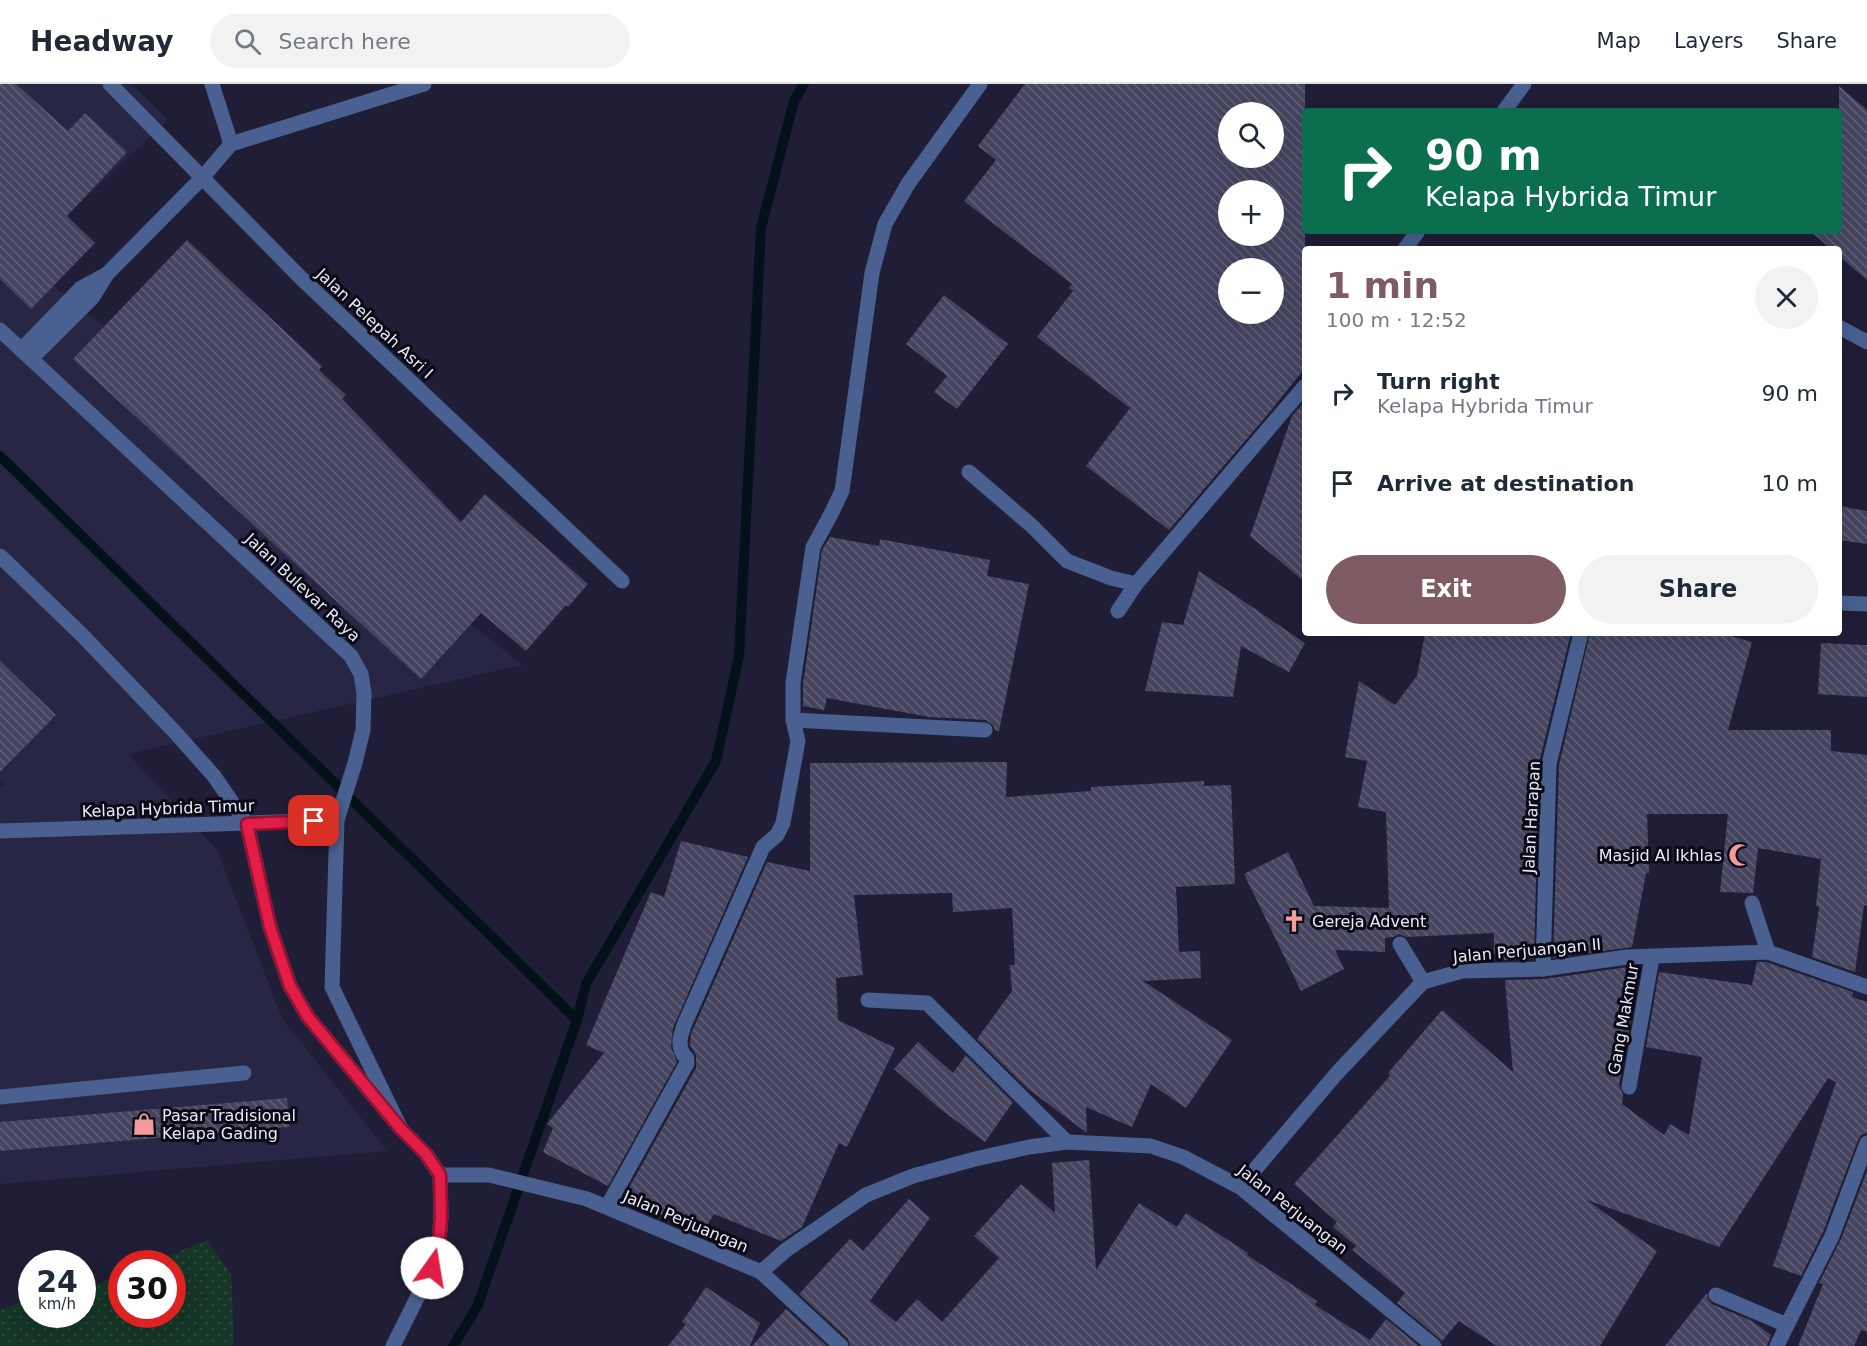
<!DOCTYPE html>
<meta charset="utf-8">
<style>
:root{--surface:#fff;--page:#f2f2f3;--text:#1f2937;--muted:#747a83;--line:#e0e1e3;--accent:#7f5c64}
body{margin:0;font-family:"DejaVu Sans",sans-serif;background:var(--page);color:var(--text);height:100vh;display:flex;flex-direction:column;font-size:22px;white-space:nowrap}
*{box-sizing:border-box;margin:0}
p{font-size:20px;color:var(--muted)}
.icon{flex:none;width:33px;height:33px;fill:none;stroke:currentColor;stroke-width:2;stroke-linecap:round;stroke-linejoin:round}
.map{position:relative;flex:1;overflow:hidden}
.sheet{position:absolute;left:1302px;top:162px;width:540px;height:390px;display:flex;flex-direction:column;background:var(--surface);border-radius:6px;box-shadow:0 6px 24px #0002}
.sheet>*{flex:none}
.guide{position:absolute;left:1302px;top:24px;width:540px;height:126px;border-radius:6px;box-shadow:0 6px 24px #0002;background:#0b6e4f;color:#fff;overflow:hidden}
.fabs{position:absolute;left:1218px;top:18px;display:grid;gap:12px}
.fabs a{display:grid;place-items:center;width:66px;height:66px;border-radius:50%;background:var(--surface);box-shadow:0 6px 24px #0002;font-size:30px}
.speed{position:absolute;left:18px;top:1166px;display:flex;gap:12px;font-size:30px;font-weight:700;text-align:center}
.speed>*{display:grid;place-content:center;width:78px;height:78px;border-radius:50%;background:var(--surface);box-shadow:0 6px 24px #0002;line-height:1}
.speed small{font-size:15px;font-weight:400}
.speed .limit{border:9px solid #d22;background:#fff;color:#111}
.pin{position:absolute;display:grid;place-items:center;width:51px;height:51px;color:#fff;margin:-26px;border-radius:12px;box-shadow:0 3px 9px #0006}
.me{position:absolute;width:66px;margin:-33px;rotate:13deg;stroke-linejoin:round;filter:drop-shadow(0 0 4px #0008)}
.turn{display:flex;align-items:center;gap:21px;height:126px;padding:0 24px;font-size:27px}
.turn .icon{width:78px;height:78px;stroke-width:2.5}
.turn b{display:block;font-size:42px;line-height:51px}
.round{display:grid;place-items:center;flex:none;width:63px;height:63px;border-radius:32px;background:var(--page)}
.headline{display:flex;align-items:center;justify-content:space-between;height:102px;padding:0 24px}
h1{font-size:36px;font-weight:800;line-height:45px;color:var(--accent)}
.cta{display:flex;gap:12px;margin-top:auto;padding:12px 24px}
.cta a{flex:1;height:69px;border-radius:36px;background:var(--accent);color:#fff;font-size:24px;font-weight:800;line-height:69px;text-align:center}
.cta a+a{background:var(--page);color:var(--text)}
ul{padding:0;list-style:none}
li{display:flex;align-items:center;gap:18px;height:90px;padding:0 24px}
li div{flex:1}
li b{display:block;font-size:22px}
li em{font-style:normal}
header{display:flex;align-items:center;gap:36px;box-sizing:border-box;height:84px;padding:0 30px;background:var(--surface);border-bottom:2px solid var(--line)}
header strong{font-size:28px}
nav{display:flex;gap:33px;margin-inline-start:auto;font-size:21px}
.search{width:420px;height:54px;background:var(--page);display:flex;align-items:center;gap:15px;box-sizing:border-box;padding:0 21px;border-radius:33px;color:var(--muted);font-size:22px}
.map>svg:first-child{display:block}
.built{fill:#272644}
.grass{fill:url(#grass-dots)}
.lines{fill:none;stroke-linecap:round;stroke-linejoin:round}
.stream{stroke:#041118;stroke-width:10}
.building{fill:url(#building-back-hatch);fill-rule:evenodd}
.minor{stroke:#496090;stroke-width:15}
.route-casing{stroke:#92132f;stroke-width:15}
.route{stroke:#e11d48;stroke-width:10}
.labels{text-anchor:middle;stroke-width:6;stroke-linejoin:round;paint-order:stroke}
.street-label{font-size:16px;fill:#e9eafb;stroke:#0a0914}
.poi-label{font-size:16px;fill:#e9eafb;stroke:#0a0914;text-anchor:start}
</style>
<header>
<strong>Headway</strong>
<div class="search"><svg class="icon" aria-label="search" viewBox="0 0 24 24"><circle cx="10" cy="10" r="6"/><path d="M15 15l6 6"/></svg>Search here</div>
<nav><a>Map</a><a>Layers</a><a>Share</a></nav>
</header>
<div class="map">
<svg width="1867" height="1262" viewBox="0 0 1867 1262">
<defs>
<pattern id="grass-dots" width="8" height="8" patternUnits="userSpaceOnUse" patternTransform="scale(1.5)"><rect width="8" height="8" fill="#163627"/><path d="M2 2h.1M6 6h.1" fill="none" stroke="#2d4a3c" stroke-width="1.8" stroke-linecap="round"/></pattern>
<pattern id="building-back-hatch" width="6" height="6" patternUnits="userSpaceOnUse" patternTransform="scale(1.5)"><rect width="6" height="6" fill="#454560"/><path d="M-1 5l2 2M0 0l6 6M5-1l2 2" fill="none" stroke="#606078"/></pattern>
</defs>
<rect width="100%" height="100%" fill="#1f1e36"/>
<polygon class="built" points="0,0 131,0 168,36 20,175 522,581 128,670 217,766 282,934 387,1067 0,1100 0,703 6,702 0,696"/>
<polygon class="grass" points="207,1156 231,1190 234,1255 232,1262 0,1262 0,1226 31,1214 32,1230 82,1230 83,1206 121,1191 122,1230 172,1230 172,1179 152,1179"/>
<g class="lines">
<g class="stream">
<polyline points="0,372 577,936"/>
<polyline points="453,1262 477,1223 577,936 586,900 716,677 739,572 761,144 794,17 804,0"/>
</g>
</g>
<g class="building">
<polygon points="0,0 16,0 68,47 85,29 127,68 67,132 95,159 31,225 0,195"/>
<path d="M1025 0H1305V284L1268 330 1169 446 1086 382 1130 324 1037 253 1073 207 1069 204 1072 200 964 117 996 76 978 62ZM1228 28H1274V74H1228ZM1228 106H1274V152H1228ZM1228 184H1274V230H1228Z"/>
<polygon points="1839,2 1867,26 1867,196 1839,172 1839,165 1831,165 1810,147 1839,147"/>
<polygon points="187,156 322,282 319,286 346,311 342,315 461,438 485,410 588,500 568,523 566,521 526,567 481,529 421,595 73,275"/>
<polygon points="944,211 1008,260 957,325 934,308 947,292 906,260"/>
<polygon points="1305,317 1305,498 1250,452 1292,332"/>
<polygon points="1839,422 1867,427 1867,460 1839,456"/>
<polygon points="830,453 879,462 880,455 990,476 987,492 1029,500 999,647 995,646 993,641 986,636 929,633 827,614 824,626 803,622 803,600 822,466"/>
<polygon points="1199,487 1305,559 1289,588 1241,562 1233,613 1145,607 1162,538 1183,541"/>
<polygon points="1425,549 1571,549 1539,679 1534,875 1504,876 1503,870 1494,870 1494,849 1406,853 1399,850 1393,853 1385,854 1385,868 1335,866 1344,885 1301,907 1244,790 1288,768 1314,822 1389,824 1386,728 1358,723 1367,677 1345,673 1359,597 1395,621 1417,592"/>
<polygon points="1590,549 1720,549 1752,558 1728,646 1831,646 1831,667 1867,671 1867,822 1864,821 1855,888 1812,873 1819,823 1816,822 1821,775 1758,764 1753,809 1720,808 1728,730 1647,730 1649,789 1646,789 1632,863 1553,874 1559,681"/>
<polygon points="1821,559 1867,561 1867,613 1818,610"/>
<polygon points="0,577 56,631 0,688"/>
<polygon points="1007,678 1006,713 1091,707 1091,703 1204,697 1204,702 1231,701 1235,800 1176,803 1179,868 1200,867 1201,894 1143,897 1232,956 1186,1024 1151,1000 1132,1043 1086,1023 1087,1049 1027,1004 977,955 1012,907 1010,881 1015,881 1012,824 953,828 952,809 854,811 863,891 836,894 838,936 895,964 847,1063 839,1059 802,1143 781,1157 714,1130 701,1152 625,1111 696,984 696,971 690,961 691,950 767,778 810,787 810,679"/>
<polygon points="681,757 748,773 673,944 671,963 677,978 608,1102 543,1068 553,1044 547,1040 604,969 586,961 651,808 664,813"/>
<polygon points="1757,878 1766,878 1853,908 1852,913 1867,918 1867,1049 1861,1051 1858,1056 1823,1148 1801,1192 1773,1182 1836,998 1828,994 1719,1163 1587,1116 1657,1167 1600,1262 1497,1262 1459,1237 1442,1257 1397,1219 1405,1209 1352,1166 1356,1162 1333,1143 1337,1138 1294,1100 1390,992 1388,989 1442,926 1513,988 1505,896 1544,895 1628,883 1628,886 1640,886 1619,1001 1623,1011 1622,1020 1664,1051 1670,1040 1689,1051 1702,973 1646,963 1659,888 1752,901"/>
<polygon points="918,958 953,989 966,971 1013,1018 985,1058 939,1024 894,985"/>
<polygon points="287,1014 289,1043 0,1067 0,1038"/>
<polygon points="1089,1076 1096,1186 1139,1119 1177,1143 1186,1129 1248,1169 1247,1171 1317,1217 1315,1221 1370,1256 1386,1235 1419,1262 850,1262 848,1255 799,1210 850,1155 863,1167 909,1115 930,1134 870,1217 896,1238 917,1215 942,1238 999,1174 974,1152 1021,1100 1055,1129 1052,1079"/>
<polygon points="1867,1087 1867,1248 1861,1246 1854,1262 1798,1262 1823,1200 1819,1199 1841,1155"/>
<polygon points="706,1203 760,1239 750,1262 668,1262 686,1240 682,1238"/>
<polygon points="1707,1209 1708,1216 1712,1220 1752,1237 1771,1251 1767,1262 1665,1262"/>
<polygon points="786,1225 827,1262 752,1262"/>
</g>
<g class="lines">
<g class="minor">
<polyline points="110,0 302,195 622,497"/>
<polyline points="212,0 231,60"/>
<polyline points="1504,27 1524,0"/>
<polyline points="1405,165 1418,147"/>
<polyline points="1839,243 1867,258"/>
<polyline points="0,246 351,572 361,590 364,609 363,646 355,679 337,736 332,903 401,1045"/>
<polyline points="21,266 81,204 107,190"/>
<polyline points="31,275 92,214 107,190 203,93 231,60 424,0"/>
<polyline points="969,388 1032,442 1067,477 1111,494 1136,500"/>
<polyline points="0,472 82,551 173,646 214,692 247,740 270,843 290,902 308,933 401,1045 426,1070 440,1091 441,1133 439,1158 432,1184 393,1262"/>
<polyline points="1839,519 1867,520"/>
<polyline points="1118,527 1136,500 1305,302"/>
<polyline points="793,636 985,646"/>
<polyline points="0,747 337,736"/>
<polyline points="1752,819 1768,868"/>
<polyline points="1400,860 1423,898"/>
<polyline points="1543,885 1549,680 1581,549"/>
<polyline points="868,916 927,919 1067,1058"/>
<polyline points="1629,1003 1652,874"/>
<polyline points="0,1013 244,989"/>
<polyline points="440,1091 489,1091 587,1115 761,1188 786,1166 866,1111 913,1092 975,1075 1029,1063 1067,1058 1151,1062 1183,1073 1240,1103 1434,1262"/>
<polyline points="1240,1103 1337,989 1423,898 1462,887 1543,885 1627,873 1768,868 1867,903"/>
<path d="M607 1123 687 979C686 970 688 977 683 970 677 959 681 950 685 939L763 763 777 751 783 739 798 657 793 636V599L813 463 831 430 842 407 872 189 885 140 908 100 980 0"/>
<polyline points="761,1188 841,1262"/>
<polyline points="1716,1211 1787,1241 1832,1152 1867,1059"/>
<polyline points="1777,1262 1787,1241"/>
</g>
</g>
<g class="lines">
<g class="route-casing">
<polyline id="route" points="314,737 247,740 270,843 290,902 308,933 401,1045 426,1070 440,1091 441,1133 439,1158 432,1184"/>
</g>
<use href="#route" class="route"/>
</g>
<defs>
<g id="mosque-bare" transform="scale(1.8)"><path d="M3.5-4.9A6 6 0 1 0 3.5 4.9A5 5 0 1 1 3.5-4.9Z" fill="#f59b9b" stroke="#0a0914" stroke-width="2.5" paint-order="stroke"/></g>
<g id="church-bare" transform="scale(1.8)"><path d="M-1.2-6h2.4v3.5h3.3v2.4h-3.3V6h-2.4V-.1h-3.3v-2.4h3.3Z" fill="#f59b9b" stroke="#0a0914" stroke-width="2.5" paint-order="stroke"/></g>
<g id="shop-bare" transform="scale(1.8)"><path d="M-5-2.5h2.3a2.7 3.5 0 0 1 5.4 0H5L5.5 6h-11ZM-1.5-2.5h3a1.5 2.3 0 0 0-3 0Z" fill="#f59b9b" stroke="#0a0914" stroke-width="2.5" paint-order="stroke"/></g>
</defs>
<g fill-rule="evenodd">
<use href="#mosque-bare" x="1740" y="771"/>
<use href="#church-bare" x="1294" y="837"/>
<use href="#shop-bare" x="144" y="1040"/>
</g>
<g class="labels">
<g class="street-label">
<text transform="translate(375 239) rotate(43)" y="6">Jalan Pelepah Asri I</text>
<text transform="translate(303 503) rotate(43)" y="6">Jalan Bulevar Raya</text>
<text transform="translate(168 724) rotate(-2)" y="6">Kelapa Hybrida Timur</text>
<text transform="translate(1531 733) rotate(-87)" y="6">Jalan Harapan</text>
<text transform="translate(1527 866) rotate(-5)" y="6">Jalan Perjuangan II</text>
<text transform="translate(1623 935) rotate(-80)" y="6">Gang Makmur</text>
<text transform="translate(1293 1125) rotate(38)" y="6">Jalan Perjuangan</text>
<text transform="translate(686 1137) rotate(23)" y="6">Jalan Perjuangan</text>
</g>
<g class="poi-label">
<text x="1722" y="777" text-anchor="end">Masjid Al Ikhlas</text>
<text x="1312" y="843">Gereja Advent</text>
<text x="162" y="1037">Pasar Tradisional<tspan x="162" dy="18">Kelapa Gading</tspan></text>
</g>
</g>
</svg>
<div class="fabs">
<a><svg class="icon" aria-label="search" viewBox="0 0 24 24"><circle cx="10" cy="10" r="6"/><path d="M15 15l6 6"/></svg></a>
<a>+</a>
<a>−</a>
</div>
<div class="speed"><div>24<small>km/h</small></div><div class="limit">30</div></div>
<div class="pin" style="left:314px;top:737px;background:#d93025"><svg class="icon" aria-label="arrive" viewBox="0 0 24 24"><path d="M6 21V4h12l-3 4 3 4H6"/></svg></div>
<svg class="me" style="left:432px;top:1184px" viewBox="-20 -20 40 40"><circle r="19" fill="#fff"/><path d="M0-13L10 11 0 6-10 11z" fill="#e11d48"/></svg>
<div class="guide">
<div class="turn"><svg class="icon" aria-label="right" viewBox="0 0 24 24"><path d="M7 20v-9h11M14 6l5 5-5 5"/></svg><div><b>90 m</b>Kelapa Hybrida Timur</div></div>
</div>
<section class="sheet">
<div class="headline"><div><h1>1 min</h1><p>100 m · 12:52</p></div><a class="round"><svg class="icon" aria-label="close" viewBox="0 0 24 24"><path d="M6 6l12 12M18 6L6 18"/></svg></a></div>
<ul>
<li><svg class="icon" aria-label="right" viewBox="0 0 24 24"><path d="M7 20v-9h11M14 6l5 5-5 5"/></svg><div><b>Turn right</b><p>Kelapa Hybrida Timur</p></div><em>90 m</em></li>
<li><svg class="icon" aria-label="arrive" viewBox="0 0 24 24"><path d="M6 21V4h12l-3 4 3 4H6"/></svg><div><b>Arrive at destination</b></div><em>10 m</em></li>
</ul>
<div class="cta"><a>Exit</a><a>Share</a></div>
</section>
</div>
